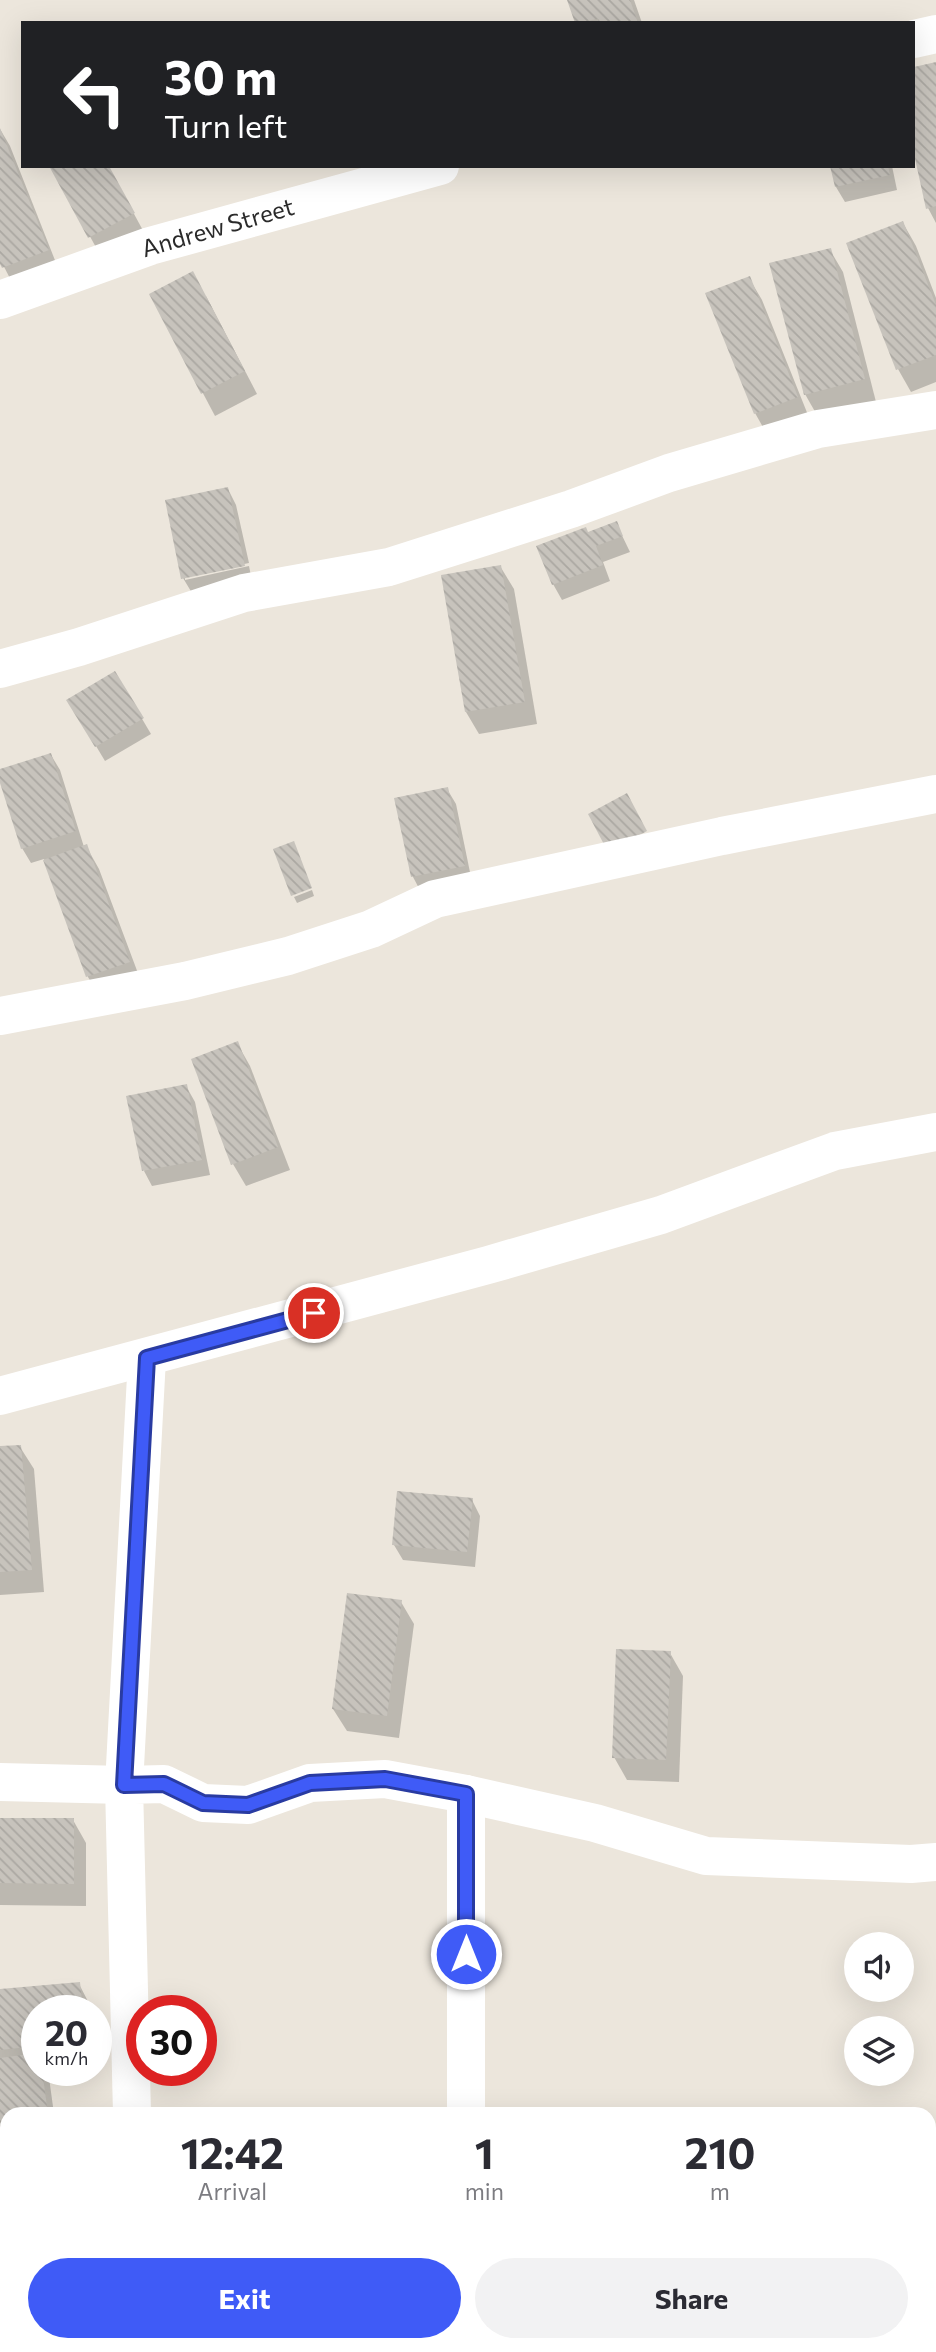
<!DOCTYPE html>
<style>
:root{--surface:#fff;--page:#f2f2f3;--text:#2b2b33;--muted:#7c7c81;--accent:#3f5bf7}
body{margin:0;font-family:Commissioner,sans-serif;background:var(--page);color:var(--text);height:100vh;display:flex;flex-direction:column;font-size:26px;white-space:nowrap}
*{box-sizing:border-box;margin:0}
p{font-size:23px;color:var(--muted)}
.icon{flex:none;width:38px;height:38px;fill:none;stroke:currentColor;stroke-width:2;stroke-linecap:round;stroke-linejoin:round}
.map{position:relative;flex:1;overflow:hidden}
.panel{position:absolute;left:0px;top:2107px;width:936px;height:245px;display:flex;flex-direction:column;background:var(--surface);border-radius:21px 21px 0 0;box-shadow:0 7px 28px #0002}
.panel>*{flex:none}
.guide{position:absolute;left:21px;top:21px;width:894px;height:147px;border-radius:0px;box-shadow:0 7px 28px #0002;background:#202124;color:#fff;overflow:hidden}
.fabs{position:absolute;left:844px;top:1932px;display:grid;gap:14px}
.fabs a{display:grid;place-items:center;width:70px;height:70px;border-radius:50%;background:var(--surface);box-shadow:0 7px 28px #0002;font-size:35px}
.speed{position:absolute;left:21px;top:1995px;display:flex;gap:14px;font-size:35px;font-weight:700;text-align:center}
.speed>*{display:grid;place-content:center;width:91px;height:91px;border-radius:50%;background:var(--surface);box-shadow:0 7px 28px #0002;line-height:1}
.speed small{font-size:18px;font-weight:400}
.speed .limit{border:10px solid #d22;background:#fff;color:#111}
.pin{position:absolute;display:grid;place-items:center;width:60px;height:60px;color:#fff;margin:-30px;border:4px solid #fff;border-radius:50%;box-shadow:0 2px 7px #0007}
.me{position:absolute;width:77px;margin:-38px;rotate:0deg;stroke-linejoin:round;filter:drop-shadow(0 0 5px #0008)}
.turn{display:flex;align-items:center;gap:24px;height:147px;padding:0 28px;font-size:32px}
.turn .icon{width:91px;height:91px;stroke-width:2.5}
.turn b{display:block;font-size:49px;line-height:60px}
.eta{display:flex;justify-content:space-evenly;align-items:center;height:119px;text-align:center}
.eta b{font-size:42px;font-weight:700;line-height:49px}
.primary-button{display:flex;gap:14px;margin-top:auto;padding:14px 28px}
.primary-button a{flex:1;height:80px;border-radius:42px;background:var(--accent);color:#fff;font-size:28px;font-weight:700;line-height:80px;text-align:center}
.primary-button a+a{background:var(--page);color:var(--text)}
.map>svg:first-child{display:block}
.shadow{fill:#0003}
.building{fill:url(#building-back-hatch)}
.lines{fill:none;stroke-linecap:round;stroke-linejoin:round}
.minor{stroke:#fff;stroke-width:38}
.route-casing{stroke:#293ba1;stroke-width:18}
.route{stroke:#3f5bf7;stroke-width:12}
.labels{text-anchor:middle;stroke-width:6;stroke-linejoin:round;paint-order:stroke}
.street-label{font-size:24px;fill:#2a2a2a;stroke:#fff}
</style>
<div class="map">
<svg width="936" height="2352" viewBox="0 0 936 2352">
<defs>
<pattern id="building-back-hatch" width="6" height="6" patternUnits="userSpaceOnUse" patternTransform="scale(1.75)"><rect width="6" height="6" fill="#c7c3bc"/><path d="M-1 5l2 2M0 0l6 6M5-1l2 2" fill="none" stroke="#aba8a2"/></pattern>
</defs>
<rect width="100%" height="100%" fill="#ece6dc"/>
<g class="shadow">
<polygon points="569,0 634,0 642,23 576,23"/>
<polygon points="936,64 936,223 928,208 914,146 914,69"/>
<polygon points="0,129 10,146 60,273 16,290 0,259"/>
<polygon points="51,166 108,166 146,236 103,260"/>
<polygon points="832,166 892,166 897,190 845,202 836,187"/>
<polygon points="903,223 916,246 936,298 936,382 911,392 898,369 849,244"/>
<polygon points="830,250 843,272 876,402 818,417 805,394"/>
<polygon points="749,278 762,300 810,420 768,436 755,413"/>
<polygon points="151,295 206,296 257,394 215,416"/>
<polygon points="228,489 236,505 249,563 185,576 185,580 249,566 252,581 192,593 183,578"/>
<polygon points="616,523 630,552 603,562 610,581 562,600 553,584 589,534"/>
<polygon points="500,566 514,589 537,724 479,734 466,712 443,576"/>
<polygon points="115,673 151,734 105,761 69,701"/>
<polygon points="51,755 60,770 84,847 86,846 99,869 142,984 101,999 88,977 44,859 31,863 22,848 0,777 0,770"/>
<polygon points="447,789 456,804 472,882 421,892 413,877 396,800"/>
<polygon points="312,890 314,896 297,903 294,897"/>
<polygon points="237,1043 250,1066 290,1170 246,1186 233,1164"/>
<polygon points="186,1086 195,1102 210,1175 152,1186 144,1171"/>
<polygon points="20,1447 34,1469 44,1592 0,1595 0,1448"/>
<polygon points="472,1500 480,1516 475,1567 403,1560 394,1545"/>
<polygon points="401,1602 414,1624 399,1738 347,1731 333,1709"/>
<polygon points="670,1653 683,1676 679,1782 627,1780 614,1757"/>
<polygon points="0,1820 73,1820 86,1843 86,1906 0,1905"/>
<polygon points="79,1984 93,2011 37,2011 37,2070 48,2070 54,2114 7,2114 7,2140 0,2141 0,1991"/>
<polygon points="383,2345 449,2345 449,2352 384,2352"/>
</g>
<g class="building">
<polygon points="567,0 630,0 638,23 599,23 598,19 575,23"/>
<polygon points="936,62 936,206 926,209 914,154 914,67"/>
<polygon points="0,128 49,250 2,268 0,264"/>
<polygon points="49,166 109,166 135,213 88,238"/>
<polygon points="830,166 888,166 890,175 835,187"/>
<polygon points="903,221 936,305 936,355 896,370 846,243"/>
<polygon points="831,248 865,379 804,395 769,263"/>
<polygon points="193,271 245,371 201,394 149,294"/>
<polygon points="750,276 798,397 754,414 705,293"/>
<polygon points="228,487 245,566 181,579 165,500"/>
<polygon points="617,521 623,536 596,546 603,565 552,585 536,546 586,527 588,532"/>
<polygon points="501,565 525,702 465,712 441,575"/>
<polygon points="115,671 144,718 95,747 66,700"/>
<polygon points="51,753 76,831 21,849 0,783 0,769"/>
<polygon points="448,787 465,866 411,877 394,798"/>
<polygon points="627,793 647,831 608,852 588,814"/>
<polygon points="294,841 312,888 291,896 273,849"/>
<polygon points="87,844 130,962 86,977 43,860"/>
<polygon points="238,1041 278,1147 231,1165 191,1059"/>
<polygon points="187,1084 202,1160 142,1171 126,1096"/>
<polygon points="21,1445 32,1570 0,1572 0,1446"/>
<polygon points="397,1491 473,1498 467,1552 392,1545"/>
<polygon points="347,1593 402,1600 387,1716 332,1709"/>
<polygon points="616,1649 671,1651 666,1760 612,1758"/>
<polygon points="0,1818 74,1818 74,1884 0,1883"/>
<polygon points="80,1982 83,2011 37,2011 37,2046 0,2050 0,1989"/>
<polygon points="37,2053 37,2070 42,2070 48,2114 7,2114 7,2124 0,2125 0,2058"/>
<polygon points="382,2345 441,2345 440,2352 381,2352"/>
</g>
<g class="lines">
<g class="minor">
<polyline points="914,39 936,34"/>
<polyline points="0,300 150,246 440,166"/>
<polyline points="0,669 79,647 244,593 389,567 571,509 669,473 818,429 936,410"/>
<polyline points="0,1016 185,981 288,956 371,929 435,899 722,836 936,794"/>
<polyline points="0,1396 488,1265 661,1215 835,1151 936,1132"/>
<polyline points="0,1782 124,1785 147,1358"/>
<polyline points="466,1794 466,2114"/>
<polyline points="132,2114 124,1785 164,1784 203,1803 248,1805 310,1783 385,1779 466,1794 595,1823 706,1856 911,1864 936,1862"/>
<polyline points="139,2345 139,2352"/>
<polyline points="478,2345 479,2352"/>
</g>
</g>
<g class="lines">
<g class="route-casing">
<polyline id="route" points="314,1313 147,1358 124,1785 164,1784 203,1803 248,1805 310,1783 385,1779 466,1794 466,1954"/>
</g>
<use href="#route" class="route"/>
</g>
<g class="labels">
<g class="street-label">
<text transform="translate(218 228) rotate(-16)" y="8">Andrew Street</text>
</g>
</g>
</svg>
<div class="fabs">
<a><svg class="icon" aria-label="sound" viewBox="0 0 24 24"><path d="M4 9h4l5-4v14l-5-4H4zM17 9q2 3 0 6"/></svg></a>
<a><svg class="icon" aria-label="layers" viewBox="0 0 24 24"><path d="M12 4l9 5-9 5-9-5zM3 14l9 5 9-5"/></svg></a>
</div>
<div class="speed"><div>20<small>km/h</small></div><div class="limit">30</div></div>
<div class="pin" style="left:314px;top:1313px;background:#d93025"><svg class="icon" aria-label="arrive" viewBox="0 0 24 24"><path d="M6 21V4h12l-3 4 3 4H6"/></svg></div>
<svg class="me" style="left:466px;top:1954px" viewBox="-20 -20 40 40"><circle r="17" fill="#3f5bf7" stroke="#fff" stroke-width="3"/><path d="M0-11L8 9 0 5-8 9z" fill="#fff"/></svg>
<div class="guide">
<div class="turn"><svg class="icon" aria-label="left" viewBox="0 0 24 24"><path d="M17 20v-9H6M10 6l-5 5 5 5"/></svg><div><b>30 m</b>Turn left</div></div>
</div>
<section class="panel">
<div class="eta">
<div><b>12:42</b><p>Arrival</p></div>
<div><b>1</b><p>min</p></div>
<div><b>210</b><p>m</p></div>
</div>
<div class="primary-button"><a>Exit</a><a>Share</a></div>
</section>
</div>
